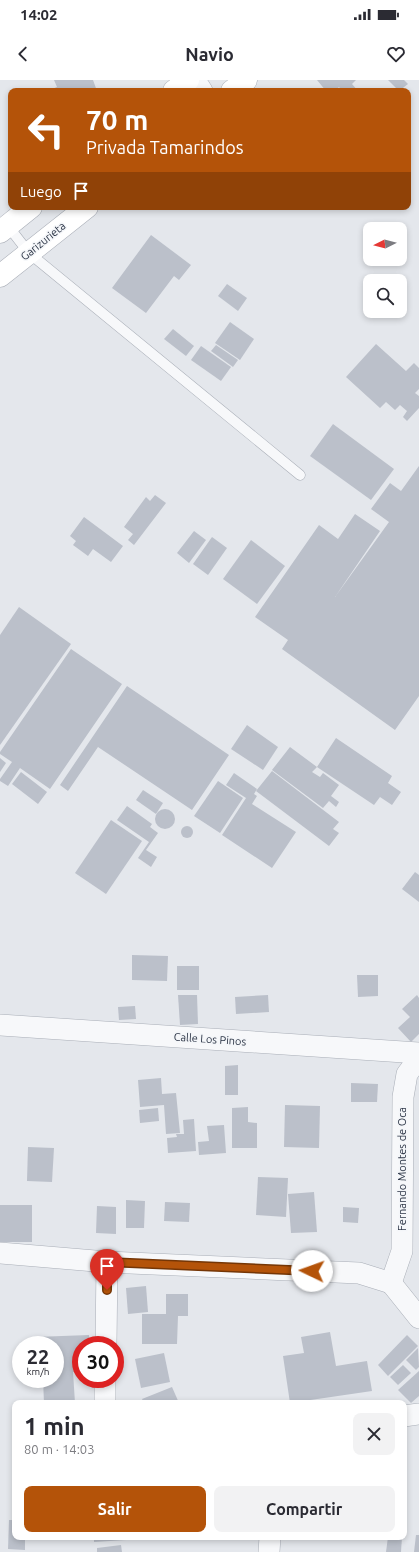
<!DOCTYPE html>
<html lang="es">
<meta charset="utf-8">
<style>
:root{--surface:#fff;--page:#f2f2f3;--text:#2b2b33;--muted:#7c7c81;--accent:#b45309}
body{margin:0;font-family:Ubuntu,sans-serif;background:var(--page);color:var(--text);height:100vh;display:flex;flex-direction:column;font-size:15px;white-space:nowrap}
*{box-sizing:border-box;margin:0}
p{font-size:13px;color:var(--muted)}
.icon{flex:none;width:22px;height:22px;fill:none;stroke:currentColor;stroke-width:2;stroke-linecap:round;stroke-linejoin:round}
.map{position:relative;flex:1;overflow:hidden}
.sheet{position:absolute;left:12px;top:1320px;width:395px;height:140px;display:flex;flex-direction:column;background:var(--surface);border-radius:8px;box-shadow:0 2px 6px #0003}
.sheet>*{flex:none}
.hud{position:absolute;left:8px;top:8px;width:403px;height:122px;border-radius:8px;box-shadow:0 2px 6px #0003;background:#b45309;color:#fff;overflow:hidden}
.needle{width:26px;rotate:264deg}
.controls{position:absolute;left:363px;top:142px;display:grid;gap:8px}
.controls a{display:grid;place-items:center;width:44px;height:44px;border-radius:8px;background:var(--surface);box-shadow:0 2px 6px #0003;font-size:20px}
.speed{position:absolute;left:12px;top:1256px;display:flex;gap:8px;font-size:20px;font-weight:700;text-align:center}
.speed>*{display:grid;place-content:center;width:52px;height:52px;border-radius:50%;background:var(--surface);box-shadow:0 2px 6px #0003;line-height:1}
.speed small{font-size:10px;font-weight:400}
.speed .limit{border:6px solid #d22;background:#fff;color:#111}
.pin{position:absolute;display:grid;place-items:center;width:34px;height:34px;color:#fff;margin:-41px -17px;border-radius:50% 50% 50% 0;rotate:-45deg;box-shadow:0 0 4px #0007}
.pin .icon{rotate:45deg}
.me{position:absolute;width:44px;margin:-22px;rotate:273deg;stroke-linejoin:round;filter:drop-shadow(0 0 3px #0008)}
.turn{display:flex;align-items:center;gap:14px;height:84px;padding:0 12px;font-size:18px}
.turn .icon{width:52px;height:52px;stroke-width:2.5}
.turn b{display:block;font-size:28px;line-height:34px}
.then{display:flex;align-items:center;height:38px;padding:0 12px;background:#0003;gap:8px;font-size:15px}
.round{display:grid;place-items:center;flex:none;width:42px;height:42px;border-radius:8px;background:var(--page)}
.overview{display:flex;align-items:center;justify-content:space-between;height:68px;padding:0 12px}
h1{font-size:24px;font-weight:600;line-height:30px}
.button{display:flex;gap:8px;margin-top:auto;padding:8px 12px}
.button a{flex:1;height:46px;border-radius:8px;background:var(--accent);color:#fff;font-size:16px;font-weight:600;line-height:46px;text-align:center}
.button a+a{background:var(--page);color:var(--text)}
.status{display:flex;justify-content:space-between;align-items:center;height:28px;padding:0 20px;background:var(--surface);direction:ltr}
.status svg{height:11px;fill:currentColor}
header{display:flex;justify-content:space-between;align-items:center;height:52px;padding:0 12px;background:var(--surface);font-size:18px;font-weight:600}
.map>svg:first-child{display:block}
.building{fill:#bbc0ca}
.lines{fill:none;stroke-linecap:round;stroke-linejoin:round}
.service-casing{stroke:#a9aeb7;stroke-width:11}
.minor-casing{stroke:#a9aeb7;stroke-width:22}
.secondary-casing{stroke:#a9aeb7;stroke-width:23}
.service{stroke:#f7f8fa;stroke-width:10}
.minor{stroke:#f7f8fa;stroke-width:21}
.secondary{stroke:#fff;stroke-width:22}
.route-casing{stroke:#753606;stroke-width:10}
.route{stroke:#b45309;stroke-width:7}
.labels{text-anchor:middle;stroke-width:3;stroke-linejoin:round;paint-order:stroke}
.street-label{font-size:11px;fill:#2b3445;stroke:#f4f6f9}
</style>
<div class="status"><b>14:02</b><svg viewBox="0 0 49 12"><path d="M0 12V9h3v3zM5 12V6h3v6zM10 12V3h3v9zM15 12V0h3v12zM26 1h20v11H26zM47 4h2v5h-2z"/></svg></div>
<header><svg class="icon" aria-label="back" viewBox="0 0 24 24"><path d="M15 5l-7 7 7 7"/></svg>Navio<svg class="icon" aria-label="heart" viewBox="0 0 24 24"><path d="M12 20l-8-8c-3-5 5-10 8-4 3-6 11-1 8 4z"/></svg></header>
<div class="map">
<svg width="419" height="1472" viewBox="0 0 419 1472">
<rect width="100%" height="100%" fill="#e4e7ec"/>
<g class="building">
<polygon points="54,0 93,0 97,11 47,11 57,7"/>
<polygon points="317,0 356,0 352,4 358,11 342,11 339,7 335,11 326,11"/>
<polygon points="388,0 404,0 408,4 399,11"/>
<polygon points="151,155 191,185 179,200 174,196 146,233 112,208"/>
<polygon points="227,204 247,218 238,231 218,216"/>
<polygon points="230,242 254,259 240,280 215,263"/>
<polygon points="173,249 194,266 186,276 164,259"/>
<polygon points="376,264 406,291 414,283 419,288 419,309 415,313 419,316 419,328 407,341 403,337 407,331 400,325 395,330 386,322 380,328 346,297"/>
<polygon points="216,265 238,280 233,287 211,271"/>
<polygon points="201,266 231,287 221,301 191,280"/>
<polygon points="333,344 394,389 371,420 310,376"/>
<polygon points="419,386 419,587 330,524 419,587 419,616 395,650 282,569 288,560 255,537 319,445 338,459 355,434 380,451 335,517 389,442 371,429 390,403 401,411"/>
<polygon points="155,415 166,423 134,465 128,460 133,454 124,447 146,417 150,421"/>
<polygon points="84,437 123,466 111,482 93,469 88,476 73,465 76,461 70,456"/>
<polygon points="194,451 206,460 189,483 177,473"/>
<polygon points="212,457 227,468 208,495 193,484"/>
<polygon points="251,460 285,486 257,524 223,499"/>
<polygon points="19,527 71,564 0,665 0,555"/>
<polygon points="71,569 122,604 50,709 20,688 8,706 0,701 0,699 12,682 0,674 0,672"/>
<polygon points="127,606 229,675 192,730 98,667 68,711 60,705"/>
<polygon points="247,645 278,667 263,690 231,669"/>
<polygon points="336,658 392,696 388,703 401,712 392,725 380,717 374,725 317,687"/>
<polygon points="290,667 317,687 312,692 320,697 323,693 339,705 331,716 339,722 336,727 329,721 323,728 272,690"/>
<polygon points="0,678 6,683 0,692"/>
<polygon points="272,691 339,742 333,749 339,753 329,766 256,711"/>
<polygon points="21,692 47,712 38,724 12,704"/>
<polygon points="234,693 257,709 254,714 257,716 252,724 296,752 272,788 222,755 246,718 226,705"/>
<polygon points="218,701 243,718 220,753 194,736"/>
<polygon points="143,710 163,723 156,734 136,720"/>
<polygon points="127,726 152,744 150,747 158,753 146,770 157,777 151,787 138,778 149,762 117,740"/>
<circle cx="165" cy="739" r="10"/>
<polygon points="111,740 142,761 106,814 75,793"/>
<circle cx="187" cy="752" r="6"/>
<polygon points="415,792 419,795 419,822 402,809"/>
<polygon points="132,875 168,876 167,901 132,900"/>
<rect x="177" y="886" width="22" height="24"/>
<polygon points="357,895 378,895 378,916 358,917"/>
<polygon points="178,915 197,915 198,944 180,945"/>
<polygon points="268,915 269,932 236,934 235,917"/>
<polygon points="417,915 419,918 419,954 411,962 398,948 410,937 402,929"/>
<polygon points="135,926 136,939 119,940 118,927"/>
<polygon points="238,985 238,1015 225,1015 225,986"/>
<polygon points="161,998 162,1014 176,1013 180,1053 166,1054 164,1025 140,1027 138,1000"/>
<polygon points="351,1003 378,1004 377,1022 351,1022"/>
<polygon points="285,1025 320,1026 319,1068 284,1067"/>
<polygon points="248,1027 248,1042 257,1043 257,1068 232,1068 232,1028"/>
<polygon points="158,1028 159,1041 140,1043 139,1030"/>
<polygon points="194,1039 196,1071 168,1073 167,1058 177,1057 176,1054 184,1054 183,1040"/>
<polygon points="224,1045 226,1073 199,1075 198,1062 209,1061 207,1046"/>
<polygon points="28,1067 54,1068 52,1102 27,1101"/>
<polygon points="258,1097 288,1098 286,1137 256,1135"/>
<polygon points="314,1112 317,1152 291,1153 288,1114"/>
<polygon points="126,1120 145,1121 144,1148 126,1148"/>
<polygon points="165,1122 190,1123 189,1142 164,1141"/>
<rect x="0" y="1125" width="32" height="37"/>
<polygon points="97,1126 116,1127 116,1154 96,1153"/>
<polygon points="343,1127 359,1128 358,1143 343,1142"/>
<polygon points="146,1206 148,1232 128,1234 126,1208"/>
<polygon points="166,1214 188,1214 188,1236 178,1236 177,1264 142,1264 142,1234 166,1234"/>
<polygon points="330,1252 336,1286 367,1281 372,1311 290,1323 283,1276 304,1273 301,1257"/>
<polygon points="89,1255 90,1265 81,1265 81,1291 73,1292 75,1323 44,1323 43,1299 55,1299 55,1265 35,1265 35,1257"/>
<polygon points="407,1255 418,1266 388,1296 378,1285"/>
<polygon points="418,1268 419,1287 416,1290 406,1280"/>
<polygon points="164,1273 170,1302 141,1308 135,1279"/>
<polygon points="403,1285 411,1293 398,1305 390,1297"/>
<polygon points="419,1291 419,1316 411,1323 398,1310"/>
<polygon points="172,1307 179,1323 144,1323 142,1319"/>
<polygon points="9,1440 15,1440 15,1457 25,1457 25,1470 8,1469"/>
<polygon points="416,1455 419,1455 419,1472 414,1472"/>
<polygon points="94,1457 126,1457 126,1460 94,1462"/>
<polygon points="388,1457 402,1457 401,1472 386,1472"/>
<polygon points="121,1465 122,1472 97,1472 97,1468"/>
</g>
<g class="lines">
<g class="service-casing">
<polyline id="service" points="8,146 29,173 300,395"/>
</g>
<g class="minor-casing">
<g id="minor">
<polyline points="195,0 202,11"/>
<polyline points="0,945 419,973"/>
<polyline points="0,1173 107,1182 359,1193 391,1203"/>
<polyline points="391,1203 402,1171 403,1017 407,994 419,978"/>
<polyline points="391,1203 419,1238"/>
<polyline points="106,1265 107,1182"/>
<polyline points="105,1323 105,1299"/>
<polyline points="404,1336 419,1334"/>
<polyline points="269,1472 270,1457"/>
</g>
</g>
<g class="secondary-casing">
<g id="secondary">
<polyline points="174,11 188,0"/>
<polyline points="232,11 246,0"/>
<polyline points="0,152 31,127"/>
<polyline points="0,196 87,127"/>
</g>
</g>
<use href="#service" class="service"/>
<use href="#minor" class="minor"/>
<use href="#secondary" class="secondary"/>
</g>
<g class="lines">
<g class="route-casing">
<polyline id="route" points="107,1210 107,1182 312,1191"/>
</g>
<use href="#route" class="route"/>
</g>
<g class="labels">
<g class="street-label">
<text transform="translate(43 161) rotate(-39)" y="4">Garizurieta</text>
<text transform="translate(210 959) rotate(4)" y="4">Calle Los Pinos</text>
<text transform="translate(402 1089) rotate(-90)" y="4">Fernando Montes de Oca</text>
</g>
</g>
</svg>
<div class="controls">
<a><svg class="needle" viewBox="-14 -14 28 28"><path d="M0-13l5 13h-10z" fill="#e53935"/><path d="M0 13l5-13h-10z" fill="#7c7c81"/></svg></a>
<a><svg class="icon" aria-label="search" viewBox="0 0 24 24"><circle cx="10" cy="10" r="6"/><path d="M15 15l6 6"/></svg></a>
</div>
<div class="speed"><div>22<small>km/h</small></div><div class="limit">30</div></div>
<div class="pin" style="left:107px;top:1210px;background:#d93025"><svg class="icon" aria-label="arrive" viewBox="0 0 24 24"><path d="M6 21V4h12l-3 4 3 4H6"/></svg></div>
<svg class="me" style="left:312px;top:1191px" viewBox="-20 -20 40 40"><circle r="19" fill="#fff"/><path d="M0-13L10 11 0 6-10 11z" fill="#b45309"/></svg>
<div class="hud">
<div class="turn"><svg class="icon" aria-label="left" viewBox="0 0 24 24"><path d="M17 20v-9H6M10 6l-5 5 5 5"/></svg><div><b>70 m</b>Privada Tamarindos</div></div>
<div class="then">Luego<svg class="icon" aria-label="arrive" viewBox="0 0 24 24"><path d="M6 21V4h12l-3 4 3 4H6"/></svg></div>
</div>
<section class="sheet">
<div class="overview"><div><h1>1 min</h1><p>80 m · 14:03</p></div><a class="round"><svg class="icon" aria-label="close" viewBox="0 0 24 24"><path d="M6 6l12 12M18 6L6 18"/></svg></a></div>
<div class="button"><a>Salir</a><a>Compartir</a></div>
</section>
</div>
